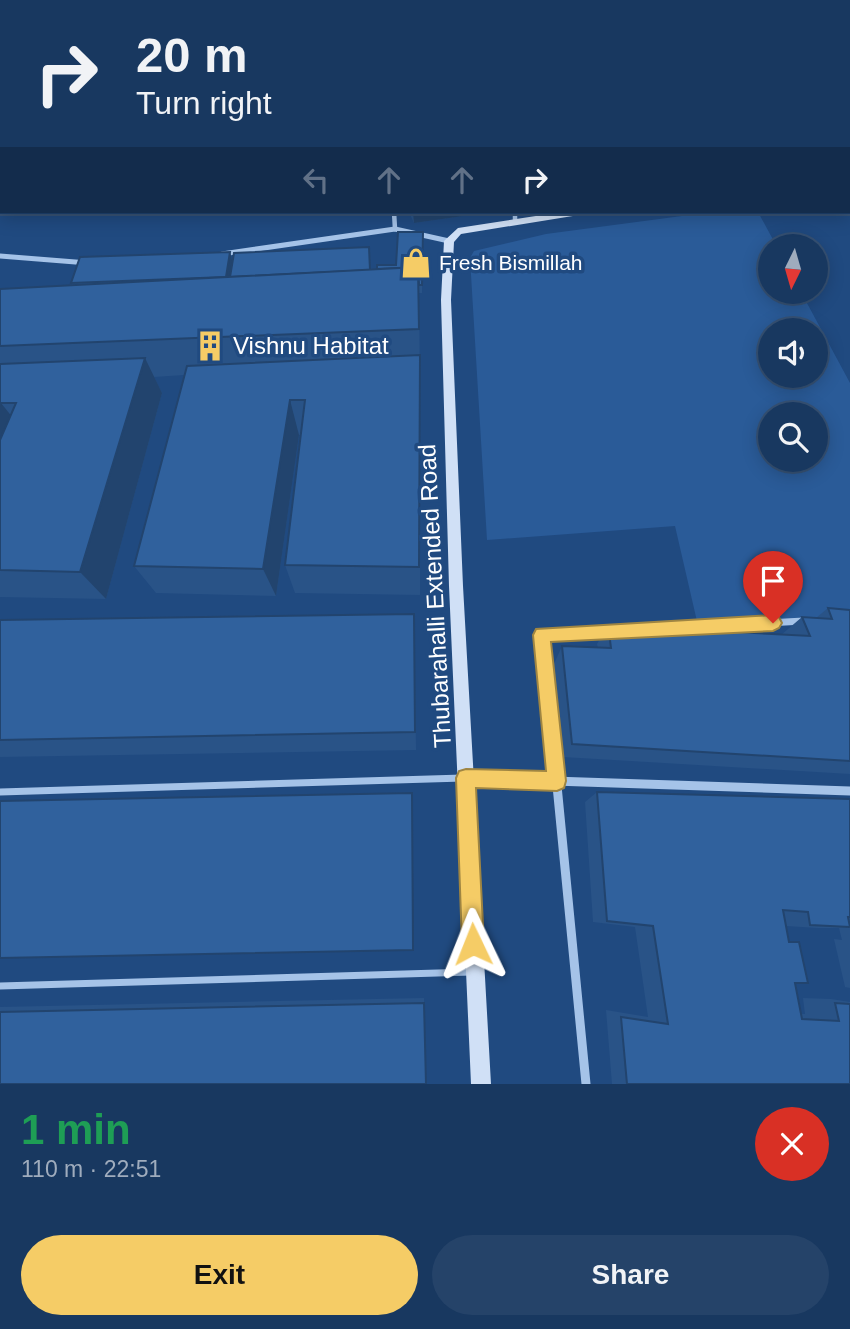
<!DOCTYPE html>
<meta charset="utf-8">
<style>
:root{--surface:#183860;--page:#254369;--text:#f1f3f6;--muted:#9facbd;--line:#365275;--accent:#f5cc66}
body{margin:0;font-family:Helvetica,sans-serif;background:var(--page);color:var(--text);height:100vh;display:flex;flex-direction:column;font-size:26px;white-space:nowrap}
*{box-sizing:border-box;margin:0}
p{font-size:23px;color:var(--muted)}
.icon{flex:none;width:38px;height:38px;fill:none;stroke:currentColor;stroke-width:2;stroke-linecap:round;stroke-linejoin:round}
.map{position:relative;height:1084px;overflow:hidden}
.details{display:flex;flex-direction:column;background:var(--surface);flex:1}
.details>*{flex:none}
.top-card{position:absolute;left:0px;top:0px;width:850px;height:214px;box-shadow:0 4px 18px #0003,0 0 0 2px var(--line);background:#183860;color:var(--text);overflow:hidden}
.needle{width:46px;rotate:185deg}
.buttons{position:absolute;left:758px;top:234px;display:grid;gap:14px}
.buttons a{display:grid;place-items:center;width:70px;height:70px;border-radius:50%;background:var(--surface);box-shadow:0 4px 18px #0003,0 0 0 2px var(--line);font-size:35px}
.pin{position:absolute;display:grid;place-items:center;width:60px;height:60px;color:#fff;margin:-72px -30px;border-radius:50% 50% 50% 0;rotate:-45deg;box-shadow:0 0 7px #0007}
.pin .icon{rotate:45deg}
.me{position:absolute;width:77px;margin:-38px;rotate:358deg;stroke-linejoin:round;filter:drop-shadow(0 0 5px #0008)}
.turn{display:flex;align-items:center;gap:24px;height:147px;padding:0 21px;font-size:32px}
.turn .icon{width:91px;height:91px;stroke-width:2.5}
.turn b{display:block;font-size:49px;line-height:60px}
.lanes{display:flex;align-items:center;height:66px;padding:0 21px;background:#0003;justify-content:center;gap:35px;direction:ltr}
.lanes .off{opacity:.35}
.round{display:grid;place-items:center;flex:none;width:74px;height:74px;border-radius:37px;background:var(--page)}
.head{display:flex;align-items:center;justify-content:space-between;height:119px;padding:0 21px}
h1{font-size:42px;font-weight:800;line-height:52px;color:#1e9e55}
.primary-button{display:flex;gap:14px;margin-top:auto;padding:14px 21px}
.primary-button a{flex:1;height:80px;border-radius:42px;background:var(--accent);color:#111;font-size:28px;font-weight:800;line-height:80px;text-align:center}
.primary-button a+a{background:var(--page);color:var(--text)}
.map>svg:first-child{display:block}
.green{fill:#2a5b98;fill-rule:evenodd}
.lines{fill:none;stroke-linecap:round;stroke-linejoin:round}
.stream{fill:#99bee9;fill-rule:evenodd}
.path{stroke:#a5c3e8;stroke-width:2.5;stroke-dasharray:2 2.5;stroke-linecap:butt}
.lane-far1{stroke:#a5c3e8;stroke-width:4.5}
.lane{stroke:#a5c3e8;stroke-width:7}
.street-far2{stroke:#a5c3e8;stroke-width:5}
.street-far1{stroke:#a5c3e8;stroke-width:7}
.street{stroke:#a5c3e8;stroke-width:9}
.secondary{fill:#d0e0f6;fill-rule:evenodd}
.wall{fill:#295387}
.shaded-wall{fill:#22446e}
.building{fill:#30619d;stroke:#22446e;stroke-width:2}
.route{fill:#f5cc66;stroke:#9f8542;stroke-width:2}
.labels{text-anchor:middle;stroke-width:7;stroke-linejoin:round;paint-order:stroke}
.far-poi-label{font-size:21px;fill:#fff;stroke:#204a80;text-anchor:start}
.poi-label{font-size:24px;fill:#fff;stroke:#204a80;text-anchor:start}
.street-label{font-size:24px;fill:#fff;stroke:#204a80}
</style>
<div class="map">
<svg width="850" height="1084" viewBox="0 0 850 1084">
<rect width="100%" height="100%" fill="#204a80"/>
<path class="green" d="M712 212H758L777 247H770V292H801L850 383V618L699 630 675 526 487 540 470 258 474 251 546 234ZM770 331H816V376H770ZM770 415H816V460H770Z"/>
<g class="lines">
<g class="stream">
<polygon points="102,0 110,0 107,2 98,2"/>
<rect x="0" y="21" width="2" height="4"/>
</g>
<polyline class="path" points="34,2 42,0"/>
<g class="lane-far1">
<polyline points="394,212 395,229"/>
<polyline points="515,212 515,222"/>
</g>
<g class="lane">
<polyline points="0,792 463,778"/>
<polyline points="0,986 471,972"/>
</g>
<g class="street-far2">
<polyline points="222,254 395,229 449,241"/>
<polyline points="0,256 88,263"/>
</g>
<g class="street-far1">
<polyline points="658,629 804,621"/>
<polyline points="548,695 542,635 612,631"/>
</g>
<g class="street">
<polyline points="548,693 586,1084"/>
<polyline points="467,778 850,791"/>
</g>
<g class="secondary">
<polygon points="850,166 850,173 849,173 849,167"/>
<polygon points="562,212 584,212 579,215 461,234 454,242 451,300 463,586 491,1084 471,1084 449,586 441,300 444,241 458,228"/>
</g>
</g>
<g class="wall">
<polygon points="771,0 850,0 850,103 849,103 849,2 770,2"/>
<polygon points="409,212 485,212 484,213 414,223"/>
<polygon points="423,232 422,293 419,293 420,390 420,595 295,593 285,565 300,435 299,435 276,596 156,593 134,566 184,375 154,377 162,393 106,599 0,597 0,289 72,285 71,283 230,252 232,262 377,269 396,265"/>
<polygon points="828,608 850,610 850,774 563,757 554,664 562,646 598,648 597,644 608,625 781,635 802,617 816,618"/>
<polygon points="414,614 416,750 0,757 0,620"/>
<polygon points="597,792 850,799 850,988 845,987 834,939 842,940 839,928 818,928 786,926 801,1014 805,1014 803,998 831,999 850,1002 850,1084 612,1084 606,1010 648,1017 635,927 593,922 585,802"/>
<polygon points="424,998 426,1084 0,1084 0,1007"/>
</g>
<g class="shaded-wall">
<polygon points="850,89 850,103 849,103 849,91"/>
<polygon points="413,212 485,212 484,213 414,223"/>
<polygon points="230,252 236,275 226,278"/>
<polygon points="145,358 162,393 106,599 80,572"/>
<polygon points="290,400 299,435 276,596 263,569"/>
<polygon points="1,403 29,438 0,506 0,406"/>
<polygon points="412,793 414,949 413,950"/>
</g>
<g class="building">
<rect x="531" y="0" width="134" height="2"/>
<polygon points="773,0 850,0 850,7 849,7 849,2 775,2"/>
<polygon points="849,32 850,32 850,69 849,70"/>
<polygon points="398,232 423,232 422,285 419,285 418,267 377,269 377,265 396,265"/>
<polygon points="369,247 370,270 230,277 234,253"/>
<polygon points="230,252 226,277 71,283 80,257"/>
<polygon points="418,267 419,329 0,346 0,289"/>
<polygon points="420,355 419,567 285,565 305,400 290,400 263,569 134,566 187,366"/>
<polygon points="145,358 80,572 0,570 0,440 16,403 1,403 0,406 0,364"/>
<polygon points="828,608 850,610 850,761 572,744 562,646 611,648 608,625 810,636 802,617 832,619"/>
<polygon points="414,614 415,732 0,740 0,620"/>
<polygon points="597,792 850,799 850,917 848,917 850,927 810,925 808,912 783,910 789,942 799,942 808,983 795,983 802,1019 839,1021 835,1003 850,1004 850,1084 627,1084 621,1017 668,1024 653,926 607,921"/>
<polygon points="412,793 413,950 0,958 0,801"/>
<polygon points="424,1003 426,1084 0,1084 0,1012"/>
</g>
<polygon class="route" points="773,615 779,617 782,623 779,628 773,631 551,642 566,781 564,788 557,791 476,788 484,944 481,952 473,955 465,952 462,944 456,778 459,771 466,769 546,771 533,635 536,629"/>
<defs>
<g id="shop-bare" transform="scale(2.415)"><path d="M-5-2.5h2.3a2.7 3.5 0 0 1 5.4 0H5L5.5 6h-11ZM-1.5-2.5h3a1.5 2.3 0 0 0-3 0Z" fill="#f5cc66" stroke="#204a80" stroke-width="2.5" paint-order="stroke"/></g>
<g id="building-bare" transform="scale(2.415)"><path d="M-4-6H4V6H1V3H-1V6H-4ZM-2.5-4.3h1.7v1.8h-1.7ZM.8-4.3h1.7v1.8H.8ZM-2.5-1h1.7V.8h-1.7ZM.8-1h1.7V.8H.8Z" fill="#f5cc66" stroke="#204a80" stroke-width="2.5" paint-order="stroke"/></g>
</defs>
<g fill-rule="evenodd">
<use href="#shop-bare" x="416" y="263"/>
<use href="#building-bare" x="210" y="346"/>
</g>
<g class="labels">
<g class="far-poi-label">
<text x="439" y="270">Fresh Bismillah</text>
</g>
<g class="poi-label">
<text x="233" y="354">Vishnu Habitat</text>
</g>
<g class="street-label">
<text transform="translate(435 596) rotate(-93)" y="8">Thubarahalli Extended Road</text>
</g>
</g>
</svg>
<div class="buttons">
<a><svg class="needle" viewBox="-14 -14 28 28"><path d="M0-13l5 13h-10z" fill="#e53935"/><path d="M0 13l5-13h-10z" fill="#9facbd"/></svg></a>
<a><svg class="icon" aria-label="sound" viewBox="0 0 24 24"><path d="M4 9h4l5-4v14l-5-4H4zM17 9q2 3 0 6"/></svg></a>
<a><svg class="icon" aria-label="search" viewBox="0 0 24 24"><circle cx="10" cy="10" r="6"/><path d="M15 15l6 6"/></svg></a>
</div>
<div class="pin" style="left:773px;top:623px;background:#d93025"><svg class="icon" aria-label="arrive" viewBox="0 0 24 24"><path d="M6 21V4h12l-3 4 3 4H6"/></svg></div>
<svg class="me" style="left:473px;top:944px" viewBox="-20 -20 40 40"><path d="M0-17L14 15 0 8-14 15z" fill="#f5cc66" stroke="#fff" stroke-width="4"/></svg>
<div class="top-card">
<div class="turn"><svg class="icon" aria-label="right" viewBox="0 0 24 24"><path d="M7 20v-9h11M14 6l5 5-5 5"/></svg><div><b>20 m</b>Turn right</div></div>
<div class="lanes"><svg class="icon off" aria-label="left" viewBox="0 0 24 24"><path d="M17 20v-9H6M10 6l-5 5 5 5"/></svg><svg class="icon off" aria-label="ahead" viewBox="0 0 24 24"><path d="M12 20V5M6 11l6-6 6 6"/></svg><svg class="icon off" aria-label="ahead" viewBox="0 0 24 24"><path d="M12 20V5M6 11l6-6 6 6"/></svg><svg class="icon" aria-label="right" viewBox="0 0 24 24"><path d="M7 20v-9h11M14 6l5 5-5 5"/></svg></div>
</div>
</div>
<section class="details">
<div class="head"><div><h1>1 min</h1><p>110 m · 22:51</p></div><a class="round" style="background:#d93025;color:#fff"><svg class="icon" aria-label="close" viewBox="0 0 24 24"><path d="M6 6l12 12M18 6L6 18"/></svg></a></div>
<div class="primary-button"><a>Exit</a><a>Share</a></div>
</section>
